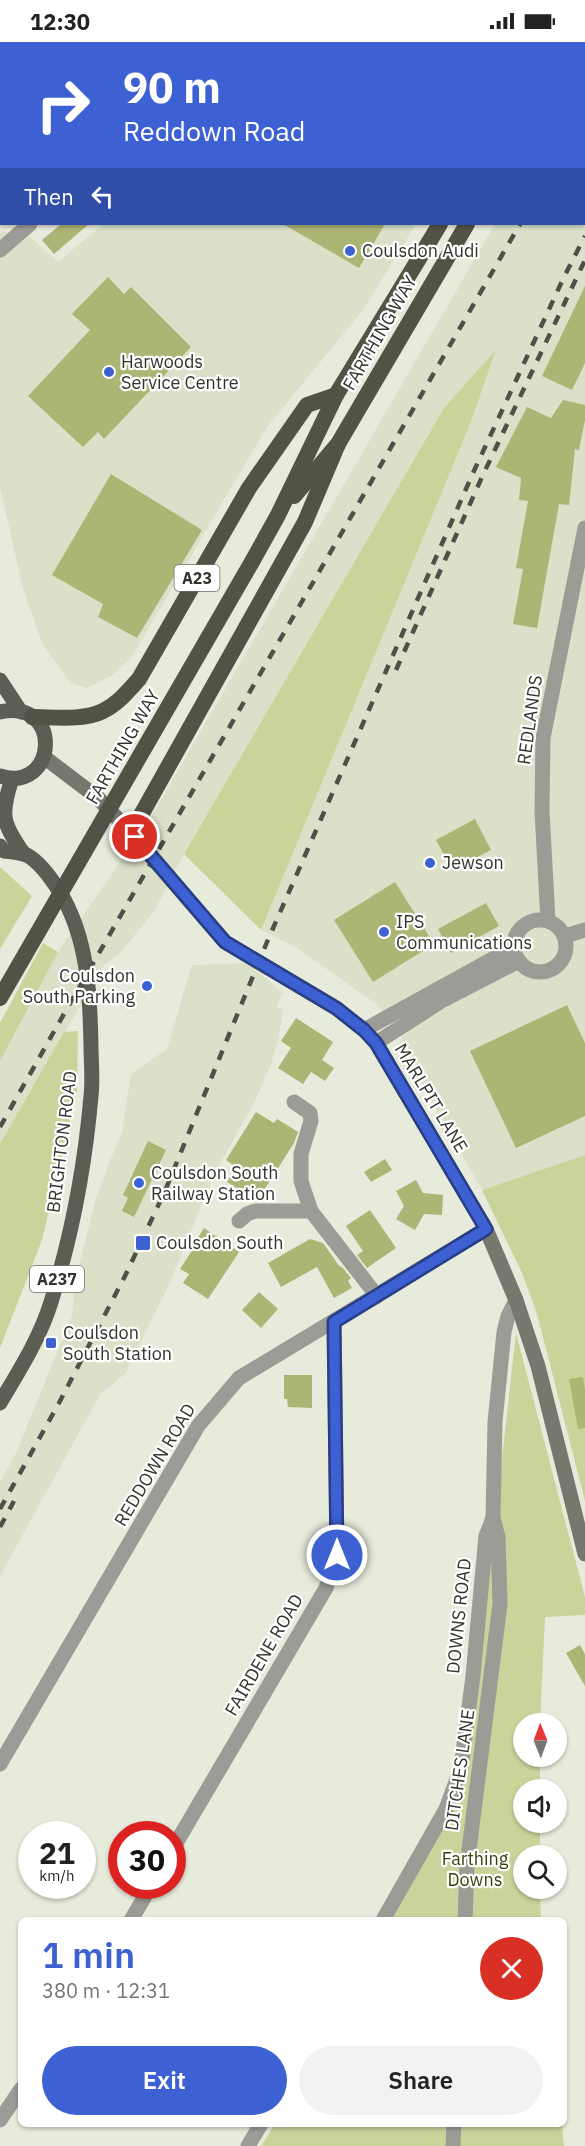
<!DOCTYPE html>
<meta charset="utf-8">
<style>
:root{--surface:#fff;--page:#f2f2f2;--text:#222;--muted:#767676;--accent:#3d61d2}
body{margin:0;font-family:"IBM Plex Sans",sans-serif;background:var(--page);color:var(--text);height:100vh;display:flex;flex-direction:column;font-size:22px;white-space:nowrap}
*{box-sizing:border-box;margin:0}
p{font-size:20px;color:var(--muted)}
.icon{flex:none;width:33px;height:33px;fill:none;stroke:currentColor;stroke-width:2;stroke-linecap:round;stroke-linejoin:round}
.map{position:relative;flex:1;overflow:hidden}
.panel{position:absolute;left:18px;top:1875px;width:549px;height:210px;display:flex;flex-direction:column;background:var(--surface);border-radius:9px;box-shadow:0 2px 4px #0004}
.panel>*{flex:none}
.hud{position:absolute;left:0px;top:0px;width:585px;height:183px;box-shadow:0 2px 4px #0004;background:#3d61d2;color:#fff;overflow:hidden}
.needle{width:39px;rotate:359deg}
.fabs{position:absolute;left:513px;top:1671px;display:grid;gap:12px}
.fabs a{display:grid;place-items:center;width:54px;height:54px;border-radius:50%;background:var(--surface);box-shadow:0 2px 4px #0004;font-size:30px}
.speed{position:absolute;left:18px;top:1779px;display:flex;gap:12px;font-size:30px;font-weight:700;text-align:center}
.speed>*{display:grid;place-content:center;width:78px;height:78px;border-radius:50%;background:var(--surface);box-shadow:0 2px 4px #0004;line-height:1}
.speed small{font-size:15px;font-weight:400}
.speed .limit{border:9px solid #d22;background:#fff;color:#111}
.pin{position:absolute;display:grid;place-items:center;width:51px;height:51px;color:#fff;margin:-26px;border:3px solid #fff;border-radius:50%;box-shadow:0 2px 6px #0007}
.me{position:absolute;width:66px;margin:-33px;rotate:0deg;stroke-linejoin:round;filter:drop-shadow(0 0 4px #0008)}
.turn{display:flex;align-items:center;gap:21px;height:126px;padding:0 24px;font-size:27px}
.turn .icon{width:78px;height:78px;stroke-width:2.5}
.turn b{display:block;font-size:42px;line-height:51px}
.then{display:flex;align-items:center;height:57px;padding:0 24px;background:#0003;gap:12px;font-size:22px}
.round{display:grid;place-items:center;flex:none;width:63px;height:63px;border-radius:32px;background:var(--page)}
.headline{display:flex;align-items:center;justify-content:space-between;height:102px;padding:0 24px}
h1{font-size:36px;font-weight:600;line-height:45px;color:var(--accent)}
.button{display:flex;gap:12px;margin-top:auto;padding:12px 24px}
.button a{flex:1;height:69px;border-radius:36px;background:var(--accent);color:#fff;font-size:24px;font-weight:600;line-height:69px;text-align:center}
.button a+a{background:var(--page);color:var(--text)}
.status{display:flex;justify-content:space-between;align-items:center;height:42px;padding:0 30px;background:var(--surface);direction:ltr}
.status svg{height:16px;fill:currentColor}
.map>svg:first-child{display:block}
.built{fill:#dbe0c9}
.green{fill:#c9d49b}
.building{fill:#abb675}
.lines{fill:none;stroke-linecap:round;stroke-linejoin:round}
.minor{stroke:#9b9c96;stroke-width:15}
.secondary{stroke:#76786e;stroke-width:15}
.primary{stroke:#5c5e53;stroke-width:15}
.trunk{stroke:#515347;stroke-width:16}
.rail{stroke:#4f5149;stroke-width:4.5;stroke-dasharray:10 10;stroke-linecap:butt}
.route-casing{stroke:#283f88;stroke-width:15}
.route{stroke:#3d61d2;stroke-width:10}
.poi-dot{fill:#3d61d2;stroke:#fff;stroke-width:2}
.labels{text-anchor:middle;stroke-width:4.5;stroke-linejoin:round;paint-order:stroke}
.shield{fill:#fff;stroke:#70706c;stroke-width:1.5}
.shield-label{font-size:16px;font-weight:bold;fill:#32332d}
.poi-label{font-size:18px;fill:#32332d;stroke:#fff;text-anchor:start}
.street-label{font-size:18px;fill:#32332d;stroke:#fff}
.park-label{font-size:18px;fill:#39400e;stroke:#fff}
</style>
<div class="status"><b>12:30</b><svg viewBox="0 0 49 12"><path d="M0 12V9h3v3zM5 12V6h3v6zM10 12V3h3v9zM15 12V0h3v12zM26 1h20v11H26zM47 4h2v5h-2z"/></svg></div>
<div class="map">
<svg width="585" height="2104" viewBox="0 0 585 2104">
<rect width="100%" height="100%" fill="#e7ebdb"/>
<g class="built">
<polygon points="316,0 527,0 314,1"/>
<polygon points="585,23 585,1113 482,1148 399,1002 403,993 398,986 375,961 297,906 261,888 495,311 444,366 184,812 155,868 121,910 104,923 0,1102 0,1019 58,910 151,775 495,182 584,182"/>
<polygon points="103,182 416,182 363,268 267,385 131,616 111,634 87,646 70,641 42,601 23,547 0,445 0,189 29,194 58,220"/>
<polygon points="248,921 284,952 281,953 277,965 283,968 278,1000 272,1017 273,1018 253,1063 213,1134 170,1241 125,1332 101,1351 0,1534 0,1440 16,1411 72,1274 75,1240 96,1157 109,1121 122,1090 131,1032 167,1007 192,923"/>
</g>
<g class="green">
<polygon points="496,308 470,382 261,888 184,812 444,366"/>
<polygon points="0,825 32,854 0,907"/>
<polygon points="43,901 58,910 0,1019 0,981"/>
<polygon points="78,989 77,1050 42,1198 0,1306 0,1102 64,990"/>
<polygon points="585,1113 585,1459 537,1272 522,1231 482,1148"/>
<polygon points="516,1291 585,1555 585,1573 545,1575 540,1681 524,1682 524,1714 540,1715 540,1747 524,1748 524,1780 540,1781 540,1813 524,1814 524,1846 540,1847 541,1878 392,1878 451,1769 479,1625"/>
<polygon points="275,2082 562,2082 564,2104 261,2104"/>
</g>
<g class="building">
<polygon points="61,182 89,182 54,212 42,198"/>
<polygon points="283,182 385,182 359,226"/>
<polygon points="108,235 124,252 131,245 191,305 104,397 98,390 83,405 28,354 90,288 72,272"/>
<polygon points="585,244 585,321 572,348 542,334"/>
<polygon points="563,358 585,363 585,378 579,408 575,407 569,463 559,462 537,586 513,582 523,527 516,526 528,459 519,458 521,436 496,425 527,365 551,376"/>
<polygon points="111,432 202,488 137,596 98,575 103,562 52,533"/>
<polygon points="475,777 491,808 452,828 436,798"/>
<polygon points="395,840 434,902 373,940 334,878"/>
<polygon points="486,861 499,884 451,911 438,887"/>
<polygon points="567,963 585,1001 585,1074 516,1106 470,1009"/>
<polygon points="296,976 333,1000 322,1018 334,1026 325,1039 311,1030 303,1042 278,1026 291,1006 281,999"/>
<polygon points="256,1070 274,1081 277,1077 298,1090 294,1101 257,1159 227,1140 236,1125 226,1118"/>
<polygon points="148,1099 166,1108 134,1175 122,1169 128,1156 123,1153"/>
<polygon points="385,1117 392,1128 371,1140 364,1130"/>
<polygon points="416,1138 423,1151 443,1153 442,1173 424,1172 415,1188 396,1177 404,1164 396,1149"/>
<polygon points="370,1168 396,1206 367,1226 357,1213 363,1209 346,1184"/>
<polygon points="204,1186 239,1210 208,1257 183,1241 189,1232 180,1227 195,1204 193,1203"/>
<polygon points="310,1197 323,1201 340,1225 341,1224 351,1236 348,1239 352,1246 334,1256 317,1225 281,1245 268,1221"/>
<polygon points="259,1250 278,1267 261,1286 242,1268"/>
<polygon points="284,1333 312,1333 312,1366 288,1365 287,1357 284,1357"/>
<polygon points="583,1335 585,1347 585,1386 578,1387 569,1337"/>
<polygon points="580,1603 585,1612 585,1644 566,1611"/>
</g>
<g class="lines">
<g class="minor">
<polyline points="239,2 241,0"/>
<polyline points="0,208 30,182"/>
<circle cx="540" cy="904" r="26"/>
<polyline points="548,879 542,769 543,696 585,486"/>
<polyline points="565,894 585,888"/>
<polyline points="364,988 514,905"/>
<polyline points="376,1001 443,958 519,919"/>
<polyline points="294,1060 310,1071 311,1079 301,1112 301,1139 311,1169 377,1254"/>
<polyline points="239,1179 247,1172 255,1169 311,1169"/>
<polyline points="0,1722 198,1384 239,1336 486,1187"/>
<polyline points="172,1808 326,1546 337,1513 334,1280"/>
<polyline points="131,1878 151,1844"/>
<polyline points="383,1878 446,1767 461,1726 473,1634 486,1494 493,1476 495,1380 504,1290 508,1274 516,1258"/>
<polyline points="465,1878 467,1824 500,1562 498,1495 493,1476"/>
<polyline points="0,2078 21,2047"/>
<polyline points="248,2104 261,2082"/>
<polyline points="453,2104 454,2082"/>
</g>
<polyline class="secondary" points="44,715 98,756 131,791 225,900 336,966 364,988 376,1001 486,1187 516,1258 538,1324 585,1512"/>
<g class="primary">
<polyline points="0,638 21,670"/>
<path d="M0 670C64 656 57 752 0 734"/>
<path d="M12 737C0 773 2 781 24 812"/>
<path d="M0 804 4 809C13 810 23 810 30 815 42 823 52 838 60 850 88 897 90 950 91 1004 91 1020 93 1038 91 1054 85 1123 72 1193 51 1260 40 1296 19 1329 0 1361"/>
</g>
<g class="trunk">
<polyline points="565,2 566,0"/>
<polyline points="294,454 338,402 467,182"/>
<path d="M32 675C54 675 83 679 103 669 118 662 128 649 139 637L249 446 307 363 336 353"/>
<polyline points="131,791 305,480 338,402"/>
<polyline points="0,956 253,518 278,473 336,353 440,182"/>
</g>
<g class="rail">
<polyline points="584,59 585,57"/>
<polyline points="584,73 585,71"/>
<polyline points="396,628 482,435 585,218"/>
<polyline points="0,1085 73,956 520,182"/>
<polyline points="0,1467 59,1361 126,1232 165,1149 267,900 473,431 564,235 585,194"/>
<polyline points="0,1485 14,1459"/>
</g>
</g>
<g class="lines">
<g class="route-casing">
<polyline id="route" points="135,795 225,900 336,966 364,988 376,1001 486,1187 334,1280 337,1513"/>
</g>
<use href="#route" class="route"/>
</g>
<g class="poi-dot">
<circle cx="350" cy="209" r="6"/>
<circle cx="109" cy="330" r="6"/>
<circle cx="430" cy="821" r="6"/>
<circle cx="384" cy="890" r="6"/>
<circle cx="147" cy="944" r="6"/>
<circle cx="139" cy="1141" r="6"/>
<rect x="135" y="1193" width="16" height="16" rx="3"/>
<rect x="45" y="1295" width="12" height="12" rx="3"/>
</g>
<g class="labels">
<g class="shield">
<rect x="174.5" y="523" width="45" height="26" rx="4.5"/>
<rect x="30" y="1224" width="54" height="26" rx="4.5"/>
</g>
<g class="shield-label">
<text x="197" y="542">A23</text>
<text x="57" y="1243">A237</text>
</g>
<g class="poi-label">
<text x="362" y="215">Coulsdon Audi</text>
<text x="121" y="326">Harwoods<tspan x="121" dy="21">Service Centre</tspan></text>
<text x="442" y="827">Jewson</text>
<text x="396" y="886">IPS<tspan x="396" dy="21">Communications</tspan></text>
<text x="135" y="940" text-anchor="end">Coulsdon<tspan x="135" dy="21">South Parking</tspan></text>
<text x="151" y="1137">Coulsdon South<tspan x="151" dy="21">Railway Station</tspan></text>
<text x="156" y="1207">Coulsdon South</text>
<text x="63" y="1297">Coulsdon<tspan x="63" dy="21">South Station</tspan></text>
</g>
<g class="street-label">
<text transform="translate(380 291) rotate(-60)" y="6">FARTHING WAY</text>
<text transform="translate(530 678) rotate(-82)" y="6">REDLANDS</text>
<text transform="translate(123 705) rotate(-60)" y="6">FARTHING WAY</text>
<text transform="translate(431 1056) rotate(59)" y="6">MARLPIT LANE</text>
<text transform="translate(62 1100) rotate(-83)" y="6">BRIGHTON ROAD</text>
<text transform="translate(155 1423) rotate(-59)" y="6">REDDOWN ROAD</text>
<text transform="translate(459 1574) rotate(-84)" y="6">DOWNS ROAD</text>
<text transform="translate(264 1613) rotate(-60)" y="6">FAIRDENE ROAD</text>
<text transform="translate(460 1728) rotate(-82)" y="6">DITCHES LANE</text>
</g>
<g class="park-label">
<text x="475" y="1823">Farthing<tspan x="475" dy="21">Downs</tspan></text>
</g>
</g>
</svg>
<div class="fabs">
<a><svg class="needle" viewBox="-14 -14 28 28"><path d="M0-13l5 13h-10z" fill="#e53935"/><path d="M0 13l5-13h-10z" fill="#767676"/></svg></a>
<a><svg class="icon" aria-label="sound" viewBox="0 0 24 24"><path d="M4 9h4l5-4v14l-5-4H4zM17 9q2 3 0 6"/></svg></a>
<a><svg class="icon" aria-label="search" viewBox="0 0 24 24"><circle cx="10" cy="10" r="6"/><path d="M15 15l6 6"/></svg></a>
</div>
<div class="speed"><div>21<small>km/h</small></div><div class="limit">30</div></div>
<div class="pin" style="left:135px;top:795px;background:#d93025"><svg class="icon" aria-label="arrive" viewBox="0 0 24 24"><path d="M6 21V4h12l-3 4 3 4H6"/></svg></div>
<svg class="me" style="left:337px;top:1513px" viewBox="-20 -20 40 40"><circle r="17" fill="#3d61d2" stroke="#fff" stroke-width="3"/><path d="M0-11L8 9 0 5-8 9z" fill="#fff"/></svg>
<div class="hud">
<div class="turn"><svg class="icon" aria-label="right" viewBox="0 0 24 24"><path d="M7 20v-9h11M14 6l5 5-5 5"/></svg><div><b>90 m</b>Reddown Road</div></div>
<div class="then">Then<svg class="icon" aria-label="left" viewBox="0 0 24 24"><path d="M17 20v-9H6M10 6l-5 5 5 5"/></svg></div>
</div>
<section class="panel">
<div class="headline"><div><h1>1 min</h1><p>380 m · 12:31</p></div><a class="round" style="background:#d93025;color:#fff"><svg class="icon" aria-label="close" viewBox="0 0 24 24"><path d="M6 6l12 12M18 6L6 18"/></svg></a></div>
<div class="button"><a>Exit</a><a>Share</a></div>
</section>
</div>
